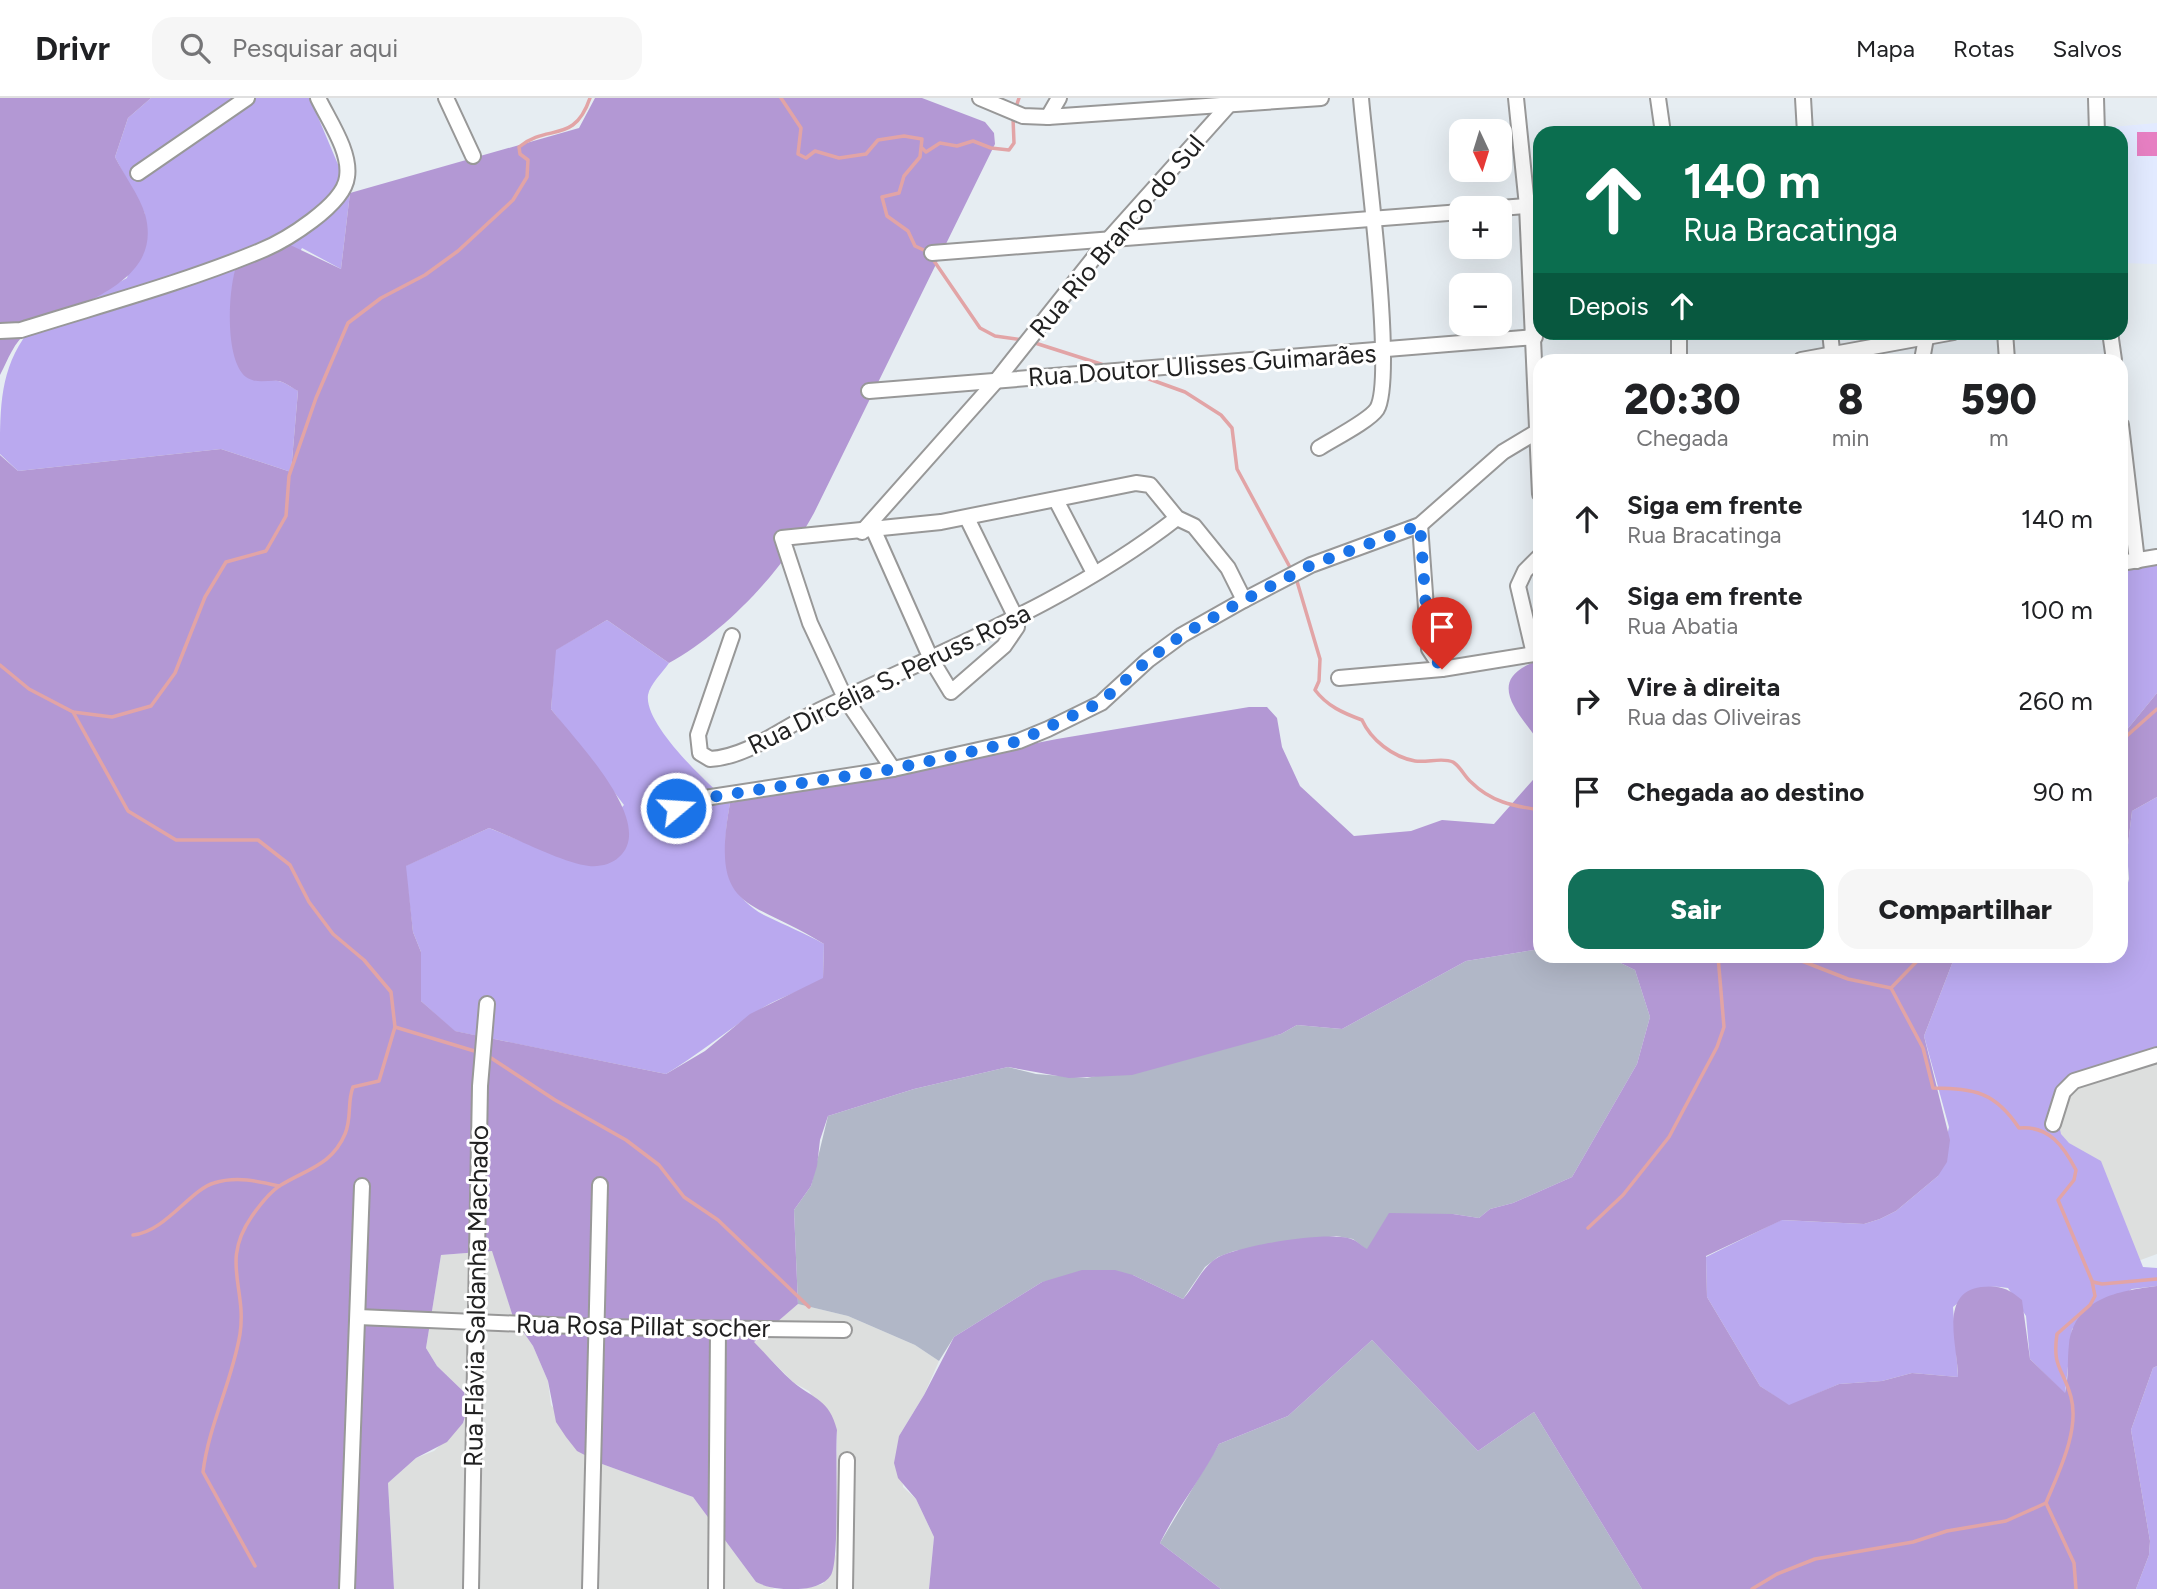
<!DOCTYPE html>
<html lang="pt">
<meta charset="utf-8">
<style>
:root{--surface:#fff;--page:#f6f6f6;--text:#202124;--muted:#757577;--line:#e0e0e0;--accent:#127059}
body{margin:0;font-family:Figtree,sans-serif;background:var(--page);color:var(--text);height:100vh;display:flex;flex-direction:column;font-size:26px;white-space:nowrap}
*{box-sizing:border-box;margin:0}
p{font-size:23px;color:var(--muted)}
.icon{flex:none;width:38px;height:38px;fill:none;stroke:currentColor;stroke-width:2;stroke-linecap:round;stroke-linejoin:round}
.map{position:relative;flex:1;overflow:hidden}
.panel{position:absolute;left:1533px;top:256px;width:595px;height:609px;display:flex;flex-direction:column;background:var(--surface);border-radius:21px;box-shadow:0 7px 28px #0002}
.panel>*{flex:none}
.banner{position:absolute;left:1533px;top:28px;width:595px;height:214px;border-radius:21px;box-shadow:0 7px 28px #0002;background:#0b6e4f;color:#fff;overflow:hidden}
.needle{width:46px;rotate:176deg}
.buttons{position:absolute;left:1449px;top:21px;display:grid;gap:14px}
.buttons a{display:grid;place-items:center;width:63px;height:63px;border-radius:14px;background:var(--surface);box-shadow:0 7px 28px #0002;font-size:35px}
.pin{position:absolute;display:grid;place-items:center;width:60px;height:60px;color:#fff;margin:-72px -30px;border-radius:50% 50% 50% 0;rotate:-45deg;box-shadow:0 0 7px #0007}
.pin .icon{rotate:45deg}
.me{position:absolute;width:77px;margin:-38px;rotate:72deg;stroke-linejoin:round;filter:drop-shadow(0 0 5px #0008)}
.turn{display:flex;align-items:center;gap:24px;height:147px;padding:0 35px;font-size:32px}
.turn .icon{width:91px;height:91px;stroke-width:2.5}
.turn b{display:block;font-size:49px;line-height:60px}
.then{display:flex;align-items:center;height:66px;padding:0 35px;background:#0003;gap:14px;font-size:26px}
.eta{display:flex;justify-content:space-evenly;align-items:center;height:119px;text-align:center}
.eta b{font-size:42px;font-weight:800;line-height:49px}
.primary-button{display:flex;gap:14px;margin-top:auto;padding:14px 35px}
.primary-button a{flex:1;height:80px;border-radius:21px;background:var(--accent);color:#fff;font-size:28px;font-weight:800;line-height:80px;text-align:center}
.primary-button a+a{background:var(--page);color:var(--text)}
ul{padding:0;list-style:none}
li{display:flex;align-items:center;gap:21px;height:91px;padding:0 35px}
li div{flex:1}
li b{display:block;font-size:26px}
li em{font-style:normal}
header{display:flex;align-items:center;gap:42px;box-sizing:border-box;height:98px;padding:0 35px;background:var(--surface);border-bottom:2px solid var(--line)}
header strong{font-size:33px}
nav{display:flex;gap:38px;margin-inline-start:auto;font-size:24px}
.search{width:490px;height:63px;background:var(--page);display:flex;align-items:center;gap:18px;box-sizing:border-box;padding:0 24px;border-radius:21px;color:var(--muted);font-size:26px}
.map>svg:first-child{display:block}
.residential{fill:#dddfde}
.education{fill:#e2eaff}
.construction{fill:#b1b7c7}
.grass{fill:#baa9ef}
.forest{fill:#b398d4}
.pitch{fill:#e67fc2}
.lines{fill:none;stroke-linecap:round;stroke-linejoin:round}
.stream{stroke:#e2a4a6;stroke-width:3.5}
.minor-casing{stroke:#989898;stroke-width:18}
.minor{stroke:#fff;stroke-width:14}
.route{stroke:#1a73e8;stroke-width:12;stroke-dasharray:0 21.6}
.labels{text-anchor:middle;stroke-width:6;stroke-linejoin:round;paint-order:stroke}
.street-label{font-size:26px;fill:#212121;stroke:#fff}
</style>
<header>
<strong>Drivr</strong>
<div class="search"><svg class="icon" aria-label="search" viewBox="0 0 24 24"><circle cx="10" cy="10" r="6"/><path d="M15 15l6 6"/></svg>Pesquisar aqui</div>
<nav><a>Mapa</a><a>Rotas</a><a>Salvos</a></nav>
</header>
<div class="map">
<svg width="2157" height="1491" viewBox="0 0 2157 1491">
<rect width="100%" height="100%" fill="#e6edf2"/>
<g class="residential">
<polygon points="2157,928 2157,1156 2075,1186 1996,985"/>
<polygon points="493,1153 513,1219 533,1248 548,1283 551,1307 602,1366 693,1399 756,1484 775,1491 394,1491 388,1385 416,1360 434,1353 463,1325 467,1312 464,1294 437,1268 426,1250 441,1157"/>
<polygon points="798,1206 848,1218 915,1247 939,1263 924,1297 899,1338 903,1389 916,1401 934,1439 929,1491 802,1491 823,1486 836,1456 837,1332 809,1293 794,1285 753,1244"/>
</g>
<polygon class="education" points="2157,25 2157,166 2121,165 2121,35 2112,35 2111,29"/>
<g class="construction">
<polygon points="1540,851 1540,858 1606,858 1635,872 1650,919 1637,966 1572,1079 1513,1105 1490,1111 1479,1120 1453,1116 1367,1152 1353,1141 1336,1138 1234,1153 1218,1159 1205,1169 1183,1201 1133,1177 1042,1184 954,1239 939,1263 915,1247 848,1218 798,1206 794,1112 811,1088 828,1018 914,991 1008,969 1036,976 1087,980 1281,936 1297,927 1342,931 1466,863"/>
<polygon points="1372,1242 1478,1353 1534,1314 1642,1491 1221,1491 1160,1445 1219,1346 1288,1318"/>
</g>
<g class="grass">
<path d="M151 0H310L350 95 341 171 302 150 239 269C255 290 262 278 282 284 287 286 293 290 298 293L291 374 221 351 18 373 0 356C0 309 0 271 28 234L127 180 145 116 115 59 128 20Z"/>
<polygon points="2157,459 2157,595 2121,639 2121,465"/>
<path d="M607 522 669 565C663 574 650 586 648 597 644 627 708 686 730 705 722 750 720 795 766 818 786 828 805 835 824 846L823 881C804 892 783 898 764 909 729 930 700 956 666 976L454 933 421 903V854L413 834 405 768 489 730 571 763 624 707 551 611 555 552Z"/>
<path d="M2157 699V952L2072 984 2058 1022 2061 1036 2069 1045 2101 1063 2143 1169 2157 1170V1188L2132 1191 2072 1231 2065 1296 2030 1261 2026 1218 2008 1190C1980 1186 1974 1192 1953 1209L1958 1279 1912 1275 1882 1283 1839 1286 1789 1308 1760 1288 1707 1199 1706 1159 1781 1122 1864 1126 1880 1121 1896 1113 1938 1078 1949 1029 1924 938 1955 858H2121V810L2129 781 2127 755 2132 713Z"/>
<polygon points="2157,1268 2157,1491 2136,1491 2149,1457 2150,1443 2131,1332 2153,1270"/>
</g>
<g class="forest">
<path d="M0 0H151L128 20 115 59C124 77 139 97 145 116 165 187 73 205 29 233 14 243 8 262 0 277Z"/>
<path d="M595 0H922L985 24 994 35 995 46 814 415C784 471 726 534 669 565L607 522 556 552 551 611C573 640 658 725 619 759 612 766 600 769 589 768 562 765 516 740 489 730L406 768 413 834 421 854V903L455 933 666 976 705 953 750 916 823 880 824 846C749 799 710 816 730 705L1057 641 1249 609H1267L1277 620 1282 649 1300 688 1354 738 1411 733 1442 722 1494 726 1540 674V851L1466 863 1342 931 1297 927 1281 936 1132 977 1069 980 1008 969 914 991 828 1018 820 1042 817 1068 811 1088 794 1112 798 1206 754 1244C767 1257 779 1272 793 1284 815 1302 829 1301 837 1332 835 1358 840 1462 831 1477 825 1487 809 1491 798 1491 782 1491 770 1491 756 1484L693 1399 602 1366 577 1353 566 1339 556 1324 548 1283 533 1248 513 1219 492 1153 441 1157 426 1250 437 1268 464 1294 467 1312 463 1325 447 1344 416 1360 388 1385 394 1491H0V357L18 373 221 351 291 374 298 293C292 290 285 284 278 283 267 282 256 286 246 279 224 262 228 189 237 166L286 145 341 171 350 95 579 30Z"/>
<path d="M1540 562V645C1518 614 1482 581 1540 562Z"/>
<polygon points="2157,595 2157,699 2132,713 2127,755 2128,795 2121,810 2121,639"/>
<path d="M1606 858H1955L1924 938 1950 1042 1947 1064 1938 1078 1896 1113 1880 1121 1864 1126 1782 1122 1706 1158 1707 1199 1760 1288 1789 1307 1839 1286 1882 1283 1912 1275 1958 1279C1958 1248 1938 1195 1981 1189 1999 1187 2008 1190 2022 1202L2030 1261 2065 1295C2069 1279 2067 1263 2069 1246 2075 1200 2118 1193 2157 1188V1268L2153 1270 2131 1332 2150 1443 2149 1457 2136 1491H1642L1534 1314 1478 1353 1372 1242 1288 1318 1219 1346C1202 1380 1177 1410 1160 1445L1221 1491H929L934 1439 916 1401 898 1380 894 1365 899 1338 924 1297 954 1239 1042 1184 1082 1172H1115L1133 1177 1183 1201C1195 1188 1202 1169 1217 1160 1237 1148 1333 1131 1354 1142 1358 1144 1363 1149 1367 1151L1389 1115 1453 1116 1479 1120 1490 1111 1513 1105 1572 1079 1637 966 1650 919 1635 872Z"/>
</g>
<rect class="pitch" x="2137" y="34" width="20" height="24"/>
<g class="lines">
<g class="stream">
<polyline points="781,0 801,30 798,56 806,60 815,53 839,60 866,56 878,42 904,38 922,41 920,59 904,78 899,95 882,99 887,118 908,133 915,148 928,154"/>
<polyline points="1017,6 1019,0"/>
<polyline points="922,50 926,54 940,45 957,48 973,43 991,50 1009,52 1014,45 1013,20"/>
<polyline points="932,160 980,230 995,238 1024,242"/>
<polyline points="1032,244 1107,268"/>
<polyline points="1138,277 1185,294 1221,317 1232,330 1237,371 1292,473"/>
<path d="M1296 480 1320 561 1319 583 1315 592C1327 608 1343 615 1362 622 1371 642 1393 659 1415 663 1427 665 1442 659 1453 664 1461 669 1464 678 1471 684 1491 704 1513 708 1540 712"/>
<path d="M0 567 29 591 73 614 112 619 151 608 175 575 205 499 226 464 266 453 286 418 289 378 316 300 348 225 381 200 425 177 458 153 513 102 527 79 528 62 520 56 519 49C548 25 574 47 590 0"/>
<path d="M73 614 128 713 176 742H258L290 767 309 804 333 836 364 862 391 894 395 929 379 983 353 989C347 1004 352 1020 345 1036 332 1067 307 1071 281 1087 271 1093 259 1108 252 1118 220 1164 247 1189 240 1236 232 1284 209 1326 203 1374L255 1468"/>
<polyline points="2121,643 2157,611"/>
<path d="M1789 858 1848 881 1891 890 1923 950 1933 990C1976 991 1995 994 2019 1030 2049 1027 2064 1049 2076 1072L2074 1082 2058 1102 2092 1183 2095 1198 2090 1207 2057 1236C2052 1270 2063 1270 2071 1299 2080 1333 2058 1375 2046 1405L2074 1465 2076 1491"/>
<polyline points="1891,890 1922,858"/>
<polyline points="395,929 481,955"/>
<polyline points="488,958 555,1002 626,1042 659,1067 684,1099 718,1122 809,1209"/>
<polyline points="1588,1130 1623,1097 1669,1039 1717,949 1724,929 1718,858"/>
<path d="M133 1137C165 1134 190 1092 214 1085 236 1078 258 1083 279 1088"/>
<polyline points="2093,1184 2102,1186 2157,1181"/>
<polyline points="1752,1491 1777,1476 1815,1461 1913,1444 1947,1433 2006,1423 2046,1405"/>
</g>
<g class="minor-casing">
<g id="minor">
<polyline points="446,0 473,58"/>
<polyline points="980,0 1023,18 1048,19 1321,0"/>
<polyline points="1516,0 1527,108 1540,396"/>
<polyline points="1658,0 1663,35"/>
<polyline points="1803,0 1805,35"/>
<polyline points="2096,0 2097,35"/>
<polyline points="1048,19 1059,0"/>
<polyline points="138,75 247,0"/>
<polyline points="1500,110 1540,107"/>
<polyline points="932,155 1461,114"/>
<path d="M0 233 21 232C100 207 183 185 260 153 285 143 344 107 347 79 351 54 329 23 318 0"/>
<polyline points="1830,234 1833,262"/>
<polyline points="2005,234 2007,262"/>
<polyline points="2110,234 2114,262"/>
<polyline points="1679,262 1679,234"/>
<polyline points="1801,262 1954,234"/>
<polyline points="1922,262 1926,240"/>
<polyline points="869,293 1535,239"/>
<polyline points="2121,327 2137,463"/>
<path d="M1319 350C1333 341 1369 323 1377 311 1396 279 1365 51 1361 0"/>
<polyline points="1056,402 1094,475"/>
<polyline points="1420,427 1429,551 1442,571"/>
<polyline points="874,433 931,561 951,594 1004,548 1017,529 1016,520 967,420"/>
<polyline points="862,434 996,283 1108,142 1235,0"/>
<polyline points="2121,465 2157,459"/>
<path d="M732 538 698 637 700 655 710 661C747 659 779 632 812 616 936 555 1067 506 1177 420"/>
<polyline points="1534,556 1518,488 1525,473 1540,458"/>
<polyline points="1339,580 1442,571 1540,555"/>
<polyline points="893,671 845,600 810,525 782,440 941,424 1136,385 1150,387 1177,420 1194,428 1228,470 1244,502"/>
<polyline points="675,710 685,703 893,671 1019,643 1048,631 1101,605 1148,562 1182,537 1244,502 1311,467 1420,427 1503,354 1538,333"/>
<polyline points="2053,1026 2063,994 2074,983 2157,957"/>
<polyline points="358,1219 596,1229 844,1232"/>
<polyline points="347,1491 362,1088"/>
<polyline points="471,1491 480,988 487,906"/>
<polyline points="590,1491 600,1087"/>
<polyline points="716,1491 718,1231"/>
<polyline points="845,1491 847,1362"/>
</g>
</g>
<use href="#minor" class="minor"/>
</g>
<g class="lines">
<polyline class="route" points="676,710 685,703 893,671 1019,643 1101,604 1148,562 1182,537 1244,502 1311,467 1420,427 1429,551 1442,571"/>
</g>
<g class="labels">
<g class="street-label">
<text transform="translate(1117 138) rotate(-50)" y="9">Rua Rio Branco do Sul</text>
<text transform="translate(1202 267) rotate(-4)" y="9">Rua Doutor Ulisses Guimarães</text>
<text transform="translate(889 581) rotate(-26)" y="9">Rua Dircélia S. Peruss Rosa</text>
<text transform="translate(476 1198) rotate(-89)" y="9">Rua Flávia Saldanha Machado</text>
<text transform="translate(643 1228) rotate(1)" y="9">Rua Rosa Pillat socher</text>
</g>
</g>
</svg>
<div class="buttons">
<a><svg class="needle" viewBox="-14 -14 28 28"><path d="M0-13l5 13h-10z" fill="#e53935"/><path d="M0 13l5-13h-10z" fill="#757577"/></svg></a>
<a>+</a>
<a>−</a>
</div>
<div class="pin" style="left:1442px;top:571px;background:#d93025"><svg class="icon" aria-label="arrive" viewBox="0 0 24 24"><path d="M6 21V4h12l-3 4 3 4H6"/></svg></div>
<svg class="me" style="left:676px;top:710px" viewBox="-20 -20 40 40"><circle r="17" fill="#1a73e8" stroke="#fff" stroke-width="3"/><path d="M0-11L8 9 0 5-8 9z" fill="#fff"/></svg>
<div class="banner">
<div class="turn"><svg class="icon" aria-label="ahead" viewBox="0 0 24 24"><path d="M12 20V5M6 11l6-6 6 6"/></svg><div><b>140 m</b>Rua Bracatinga</div></div>
<div class="then">Depois<svg class="icon" aria-label="ahead" viewBox="0 0 24 24"><path d="M12 20V5M6 11l6-6 6 6"/></svg></div>
</div>
<section class="panel">
<div class="eta">
<div><b>20:30</b><p>Chegada</p></div>
<div><b>8</b><p>min</p></div>
<div><b>590</b><p>m</p></div>
</div>
<ul>
<li><svg class="icon" aria-label="ahead" viewBox="0 0 24 24"><path d="M12 20V5M6 11l6-6 6 6"/></svg><div><b>Siga em frente</b><p>Rua Bracatinga</p></div><em>140 m</em></li>
<li><svg class="icon" aria-label="ahead" viewBox="0 0 24 24"><path d="M12 20V5M6 11l6-6 6 6"/></svg><div><b>Siga em frente</b><p>Rua Abatia</p></div><em>100 m</em></li>
<li><svg class="icon" aria-label="right" viewBox="0 0 24 24"><path d="M7 20v-9h11M14 6l5 5-5 5"/></svg><div><b>Vire à direita</b><p>Rua das Oliveiras</p></div><em>260 m</em></li>
<li><svg class="icon" aria-label="arrive" viewBox="0 0 24 24"><path d="M6 21V4h12l-3 4 3 4H6"/></svg><div><b>Chegada ao destino</b></div><em>90 m</em></li>
</ul>
<div class="primary-button"><a>Sair</a><a>Compartilhar</a></div>
</section>
</div>
